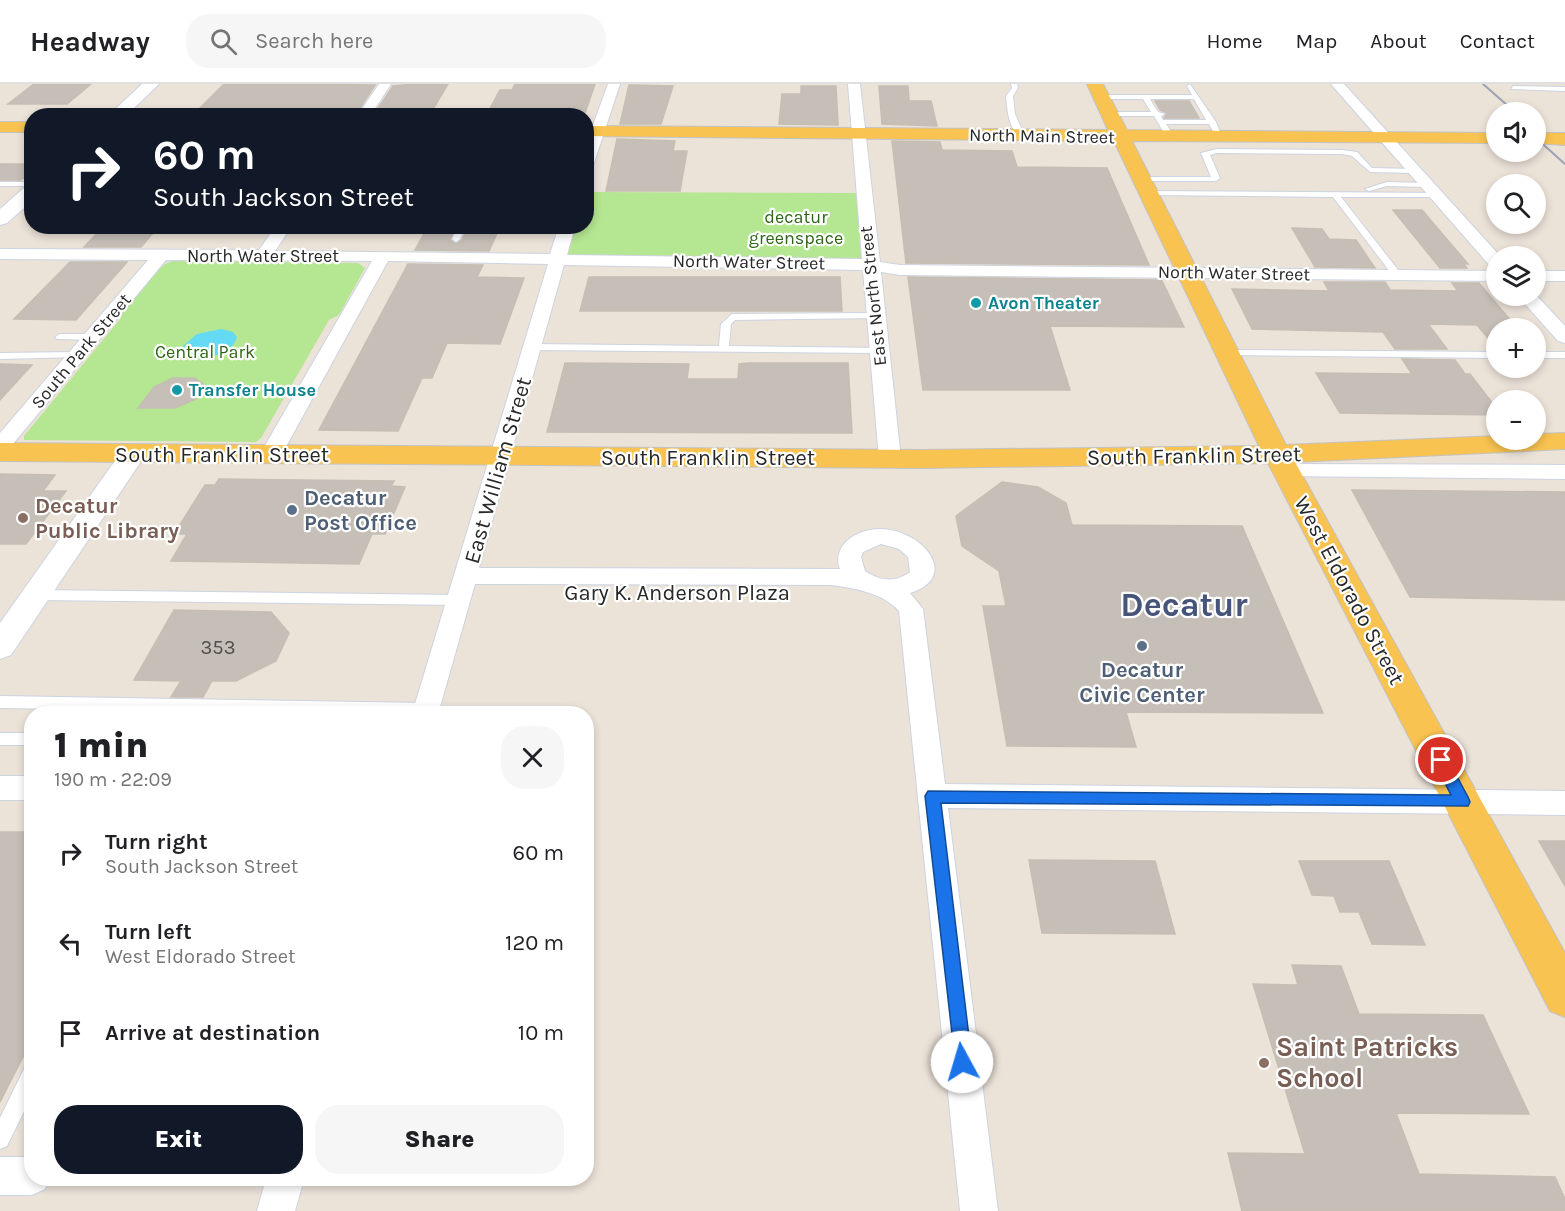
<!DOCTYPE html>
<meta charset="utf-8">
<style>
:root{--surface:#fff;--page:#f6f6f6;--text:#202124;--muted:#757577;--line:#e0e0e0;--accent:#111827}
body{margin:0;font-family:Karla,sans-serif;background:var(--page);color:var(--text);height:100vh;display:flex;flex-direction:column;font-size:22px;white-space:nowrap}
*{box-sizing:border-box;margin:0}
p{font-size:20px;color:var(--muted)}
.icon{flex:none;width:33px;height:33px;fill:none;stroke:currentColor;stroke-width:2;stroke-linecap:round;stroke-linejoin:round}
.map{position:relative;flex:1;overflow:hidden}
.panel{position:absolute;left:24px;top:622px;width:570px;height:480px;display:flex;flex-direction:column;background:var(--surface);border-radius:24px;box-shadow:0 3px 9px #0003}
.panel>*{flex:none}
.top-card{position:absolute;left:24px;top:24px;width:570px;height:126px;border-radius:24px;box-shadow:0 3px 9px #0003;background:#111827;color:#fff;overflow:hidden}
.fabs{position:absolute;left:1486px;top:18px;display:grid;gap:12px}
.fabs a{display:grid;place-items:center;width:60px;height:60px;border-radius:50%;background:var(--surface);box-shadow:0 3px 9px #0003;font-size:30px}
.pin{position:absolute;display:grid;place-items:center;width:51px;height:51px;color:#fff;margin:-26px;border:3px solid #fff;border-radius:50%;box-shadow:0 2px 6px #0007}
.me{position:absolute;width:66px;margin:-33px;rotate:354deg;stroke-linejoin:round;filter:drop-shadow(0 0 4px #0008)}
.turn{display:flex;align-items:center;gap:21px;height:126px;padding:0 30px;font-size:27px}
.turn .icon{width:78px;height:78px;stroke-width:2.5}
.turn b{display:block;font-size:42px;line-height:51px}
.round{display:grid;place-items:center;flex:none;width:63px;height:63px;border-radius:24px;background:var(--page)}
.overview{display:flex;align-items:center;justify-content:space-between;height:102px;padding:0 30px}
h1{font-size:36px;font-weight:800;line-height:45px}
.action{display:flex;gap:12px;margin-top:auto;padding:12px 30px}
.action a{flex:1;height:69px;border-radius:24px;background:var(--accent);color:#fff;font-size:24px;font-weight:800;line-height:69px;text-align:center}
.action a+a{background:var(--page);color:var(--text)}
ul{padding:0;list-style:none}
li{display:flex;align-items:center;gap:18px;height:90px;padding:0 30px}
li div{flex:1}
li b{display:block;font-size:22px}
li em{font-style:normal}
header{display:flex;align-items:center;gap:36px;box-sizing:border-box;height:84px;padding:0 30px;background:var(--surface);border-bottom:2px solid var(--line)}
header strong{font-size:28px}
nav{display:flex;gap:33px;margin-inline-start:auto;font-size:21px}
.search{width:420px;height:54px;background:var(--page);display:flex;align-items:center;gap:15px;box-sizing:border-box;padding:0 21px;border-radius:24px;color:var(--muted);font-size:22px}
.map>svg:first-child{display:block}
.green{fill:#b5e691}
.water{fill:#64daf5}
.building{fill:#c6bfb8;stroke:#c6beb2;stroke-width:1.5}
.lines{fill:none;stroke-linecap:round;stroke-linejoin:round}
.service-casing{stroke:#cdd3e2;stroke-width:2}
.minor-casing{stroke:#cdd3e2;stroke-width:2}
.tertiary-casing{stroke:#cdd3e2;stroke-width:2}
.primary-casing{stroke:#c3c3c3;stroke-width:2}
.service{fill:#fff;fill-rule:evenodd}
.minor{fill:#fff;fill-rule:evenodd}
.tertiary{fill:#fff;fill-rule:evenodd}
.primary{fill:#f8c351;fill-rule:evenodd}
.rail{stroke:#9ba1b4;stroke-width:2}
.route{fill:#1a73e8;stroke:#114b97;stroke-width:1.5}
.culture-dot{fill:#0f9aa8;stroke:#fff;stroke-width:2}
.service-dot{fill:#5c6f8a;stroke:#fff;stroke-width:2}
.education-dot{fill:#8d6e63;stroke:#fff;stroke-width:2}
.labels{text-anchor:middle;stroke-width:4.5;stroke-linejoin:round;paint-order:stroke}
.far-street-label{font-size:18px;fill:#282828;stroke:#fff}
.far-park-label{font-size:18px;fill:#2d6715;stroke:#fff}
.far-culture-label{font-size:18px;font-weight:bold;fill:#0d838f;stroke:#fff;text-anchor:start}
.number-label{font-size:20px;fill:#504e4c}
.street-label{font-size:22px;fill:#282828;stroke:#fff}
.service-label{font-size:22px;font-weight:bold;fill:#4e5e75;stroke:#fff;text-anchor:start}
.education-label{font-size:22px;font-weight:bold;fill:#785e54;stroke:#fff;text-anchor:start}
.near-education-label{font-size:27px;font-weight:bold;fill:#785e54;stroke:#fff;text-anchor:start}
.town-label{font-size:34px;font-weight:bold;fill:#46547a;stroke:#fff}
</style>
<header>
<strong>Headway</strong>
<div class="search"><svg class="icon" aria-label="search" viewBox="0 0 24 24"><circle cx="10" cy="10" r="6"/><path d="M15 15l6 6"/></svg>Search here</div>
<nav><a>Home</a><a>Map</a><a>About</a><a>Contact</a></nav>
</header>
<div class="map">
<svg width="1565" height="1127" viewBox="0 0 1565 1127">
<rect width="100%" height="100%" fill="#ebe2d8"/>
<g class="green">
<polygon points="587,108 863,109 871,182 557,176 567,143 586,142"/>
<polygon points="172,177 358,179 365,184 339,231 329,236 261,354 256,358 24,356 24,352 121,234 119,228 157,184"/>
</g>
<path class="water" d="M221 245 233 248 237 253C232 272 199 279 184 268L183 262 197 250Z"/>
<g class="building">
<polygon points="34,0 91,0 67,20 8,20"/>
<polygon points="224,0 254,0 375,1 355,32 192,32"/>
<polygon points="413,0 448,0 429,32 373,32 393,2"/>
<polygon points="515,0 595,0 584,32 486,32 500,6 512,6"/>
<polygon points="629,1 673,2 661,40 620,40"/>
<polygon points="801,2 836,2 838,41 779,40 782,10 801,10"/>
<polygon points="879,2 908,2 909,17 931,17 937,42 882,40"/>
<polygon points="1155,17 1189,17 1199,34 1164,34 1167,29 1160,26"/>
<polygon points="617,55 675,57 673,67 687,67 680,107 606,107"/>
<polygon points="892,57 940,58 942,66 1012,67 1017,83 1107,84 1149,181 906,179"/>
<polygon points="0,80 32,80 32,90 20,96 0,96"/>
<polygon points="1393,126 1422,126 1468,180 1463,180 1467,184 1440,184"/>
<polygon points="104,142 159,142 141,163 84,163"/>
<polygon points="1292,144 1322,145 1329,155 1356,156 1375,184 1315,183"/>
<polygon points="426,146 454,146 450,156 456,160 462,156 467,146 498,147 489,167 415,166"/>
<polygon points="70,178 127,178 76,236 14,235"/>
<polygon points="408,180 483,181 477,193 524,194 500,260 447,259 432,294 422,294 398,347 319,346"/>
<polygon points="589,193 840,193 842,227 580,227"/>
<polygon points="908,193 1156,196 1162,197 1184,243 1050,242 1070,306 923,306"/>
<polygon points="1324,198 1385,198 1390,206 1458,207 1452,199 1479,199 1517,244 1497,244 1497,265 1477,241 1428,240 1447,265 1395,265 1383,248 1252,245 1232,205 1329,207"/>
<polygon points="1402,275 1455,276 1465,290 1470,290 1497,325 1497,331 1340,329 1316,289 1412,290"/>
<polygon points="565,279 689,280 687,295 738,295 739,280 748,279 848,279 852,349 547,348"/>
<polygon points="0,280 32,281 0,316"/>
<polygon points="173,294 195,294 205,302 196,315 175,324 138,324 154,303"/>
<polygon points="0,390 55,391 43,407 66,407 26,460 0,460"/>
<polygon points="219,395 394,397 391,402 405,403 385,450 372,450 359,480 171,477 187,450 174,450 205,401 215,401"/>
<polygon points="1002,398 1038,403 1066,419 1072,441 1242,442 1323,629 1126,628 1136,663 1007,662 983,522 1006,522 999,487 962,462 956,432"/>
<polygon points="1352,406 1565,408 1565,516 1410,513"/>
<polygon points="174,526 271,528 289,549 276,577 236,597 212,597 203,613 171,613 181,597 134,596"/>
<polygon points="0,748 32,748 32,955 0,1018"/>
<polygon points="1539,757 1565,757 1565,802"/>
<polygon points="1029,776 1155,777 1175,850 1042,849"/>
<polygon points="1299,777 1389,777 1425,861 1372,860 1359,828 1340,828 1334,812 1312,811"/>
<polygon points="1292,881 1341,882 1359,930 1483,931 1529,1030 1396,1029 1419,1090 1555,1093 1565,1115 1565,1127 1242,1127 1228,1069 1305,1070 1253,900 1298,901"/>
</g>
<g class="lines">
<g class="service-casing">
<g id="service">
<path d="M1011 0H1017L1018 4 1013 12 1015 30 1025 52 1021 54C1009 46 1007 26 1006 12L1012 4Z"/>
<path d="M1190 0 1216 38 1223 55H1217L1209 40H1166L1174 52 1167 54 1154 32H1110L1106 30 1110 28H1151L1143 15H1101L1097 13 1101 11H1192L1187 2ZM1150 15H1194L1206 36H1163L1161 32 1165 30 1158 28Z"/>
<polygon points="1513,2 1565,3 1565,7 1511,5"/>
<polygon points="1217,65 1342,66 1357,68 1372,84 1415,85 1419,87 1415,89 1370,88 1352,72 1342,70 1217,69 1210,71 1220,94 1216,97 1142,97 1138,95 1142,93 1211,93 1201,69"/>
<rect x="0" y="98" width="32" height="4"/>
<polygon points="1387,98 1427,99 1431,101 1427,103 1387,102 1369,107 1365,105"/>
<polygon points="1145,107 1436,109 1440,111 1436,113 1341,113 1402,191 1397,194 1394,193 1333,113 1148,111 1144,109"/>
<polygon points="458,142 466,142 460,155 456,158 452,155"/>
<polygon points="875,229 880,232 878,234 735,236 731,240 729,262 883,264 884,266 879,269 533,266 528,263 533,260 719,262 721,240 732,230"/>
<polygon points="60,250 92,250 97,253 92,256 57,255 55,253"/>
<polygon points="1227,266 1497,268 1497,274 1223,271 1222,269"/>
<polygon points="77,268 82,271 81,273 0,275 0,269"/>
<rect x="1536" y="268" width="29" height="6"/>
<polygon points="35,506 459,511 465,516 459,521 35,516 29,511"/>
<polygon points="0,612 426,619 431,621 433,625 428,630 386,630 0,624"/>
<rect x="0" y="649" width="32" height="12"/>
<polygon points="32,981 32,1011 7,1062 0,1065 0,1034 25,983"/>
</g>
</g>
<g class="minor-casing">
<g id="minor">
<polygon points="379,0 391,0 370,32 357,32"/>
<polygon points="608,0 620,0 593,82 586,86 586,60"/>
<path d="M848 0H860L880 178 900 181 1497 187V197L900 191 881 188 901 375 898 380H882L879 375 863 186 564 181 479 484 840 485C836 475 839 463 848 456 896 418 975 489 910 509L923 525 945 700 1565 707V731L948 724 998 1127H960L899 527C883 509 854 504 831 501L475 500 438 630H412L548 180 388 177 282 370 278 375H264L260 370 372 177 166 176 7 367 0 369V349L148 176 0 175V165L259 166 276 142H292L275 167 550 170 559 142H575L567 171 862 175ZM881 460 899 465 908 473 910 488C896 499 880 497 865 487L861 473 863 468Z"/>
<polygon points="1331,0 1344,0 1500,172 1497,172 1497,184 1491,183"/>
<rect x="1536" y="187" width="29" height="10"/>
<polygon points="1536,211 1565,242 1565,259 1558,257 1518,212"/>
<polygon points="1287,380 1565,381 1565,395 1279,392 1276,387 1279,382"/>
<rect x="0" y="692" width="32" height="24"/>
<polygon points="0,1073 32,1073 32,1095 49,1095 45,1105 32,1111 0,1111"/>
<polygon points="266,1095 304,1095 295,1127 257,1127"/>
</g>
</g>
<g class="tertiary-casing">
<g id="tertiary">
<polygon points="142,0 159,0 126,32 108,32"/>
<polygon points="32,101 32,117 7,139 0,141 0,125 25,103"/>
<polygon points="133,362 142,364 146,370 11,571 0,575 0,539 124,364"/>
</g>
</g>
<g class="primary-casing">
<g id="primary">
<polygon points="1087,0 1103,0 1127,46 1497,49 1497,59 1132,57 1286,361 1497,352 1497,356 1536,356 1536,350 1565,349 1565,365 1295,378 1565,869 1565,933 1550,927 1268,379 922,384 0,377 0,359 922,366 1259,362 1114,57 586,52 586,42 1108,46"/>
<rect x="0" y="38" width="32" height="10"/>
<polygon points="1536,49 1565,49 1565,61 1536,59"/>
</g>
</g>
<use href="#service" class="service"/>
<use href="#minor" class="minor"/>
<use href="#tertiary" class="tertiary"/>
<use href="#primary" class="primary"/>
<g class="rail">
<polyline points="1483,0 1515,28"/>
<polyline points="1536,54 1565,80"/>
</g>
</g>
<polygon class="route" points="1441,670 1446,672 1468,713 1470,718 1468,722 941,719 972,978 969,985 962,987 956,985 925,712 928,707 1451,711 1433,676"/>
<g class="culture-dot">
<circle cx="976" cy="219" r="6"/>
<circle cx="177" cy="306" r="6"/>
</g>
<g class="service-dot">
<circle cx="292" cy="426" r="6"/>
<circle cx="1142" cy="562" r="6"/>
</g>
<g class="education-dot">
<circle cx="23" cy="434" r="6"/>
<circle cx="1264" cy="979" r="6"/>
</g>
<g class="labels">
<g class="far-street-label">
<text transform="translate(1042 52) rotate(1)" y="6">North Main Street</text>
<text x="263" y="178">North Water Street</text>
<text transform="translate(749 178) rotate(1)" y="6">North Water Street</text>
<text transform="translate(1234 189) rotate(1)" y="6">North Water Street</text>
<text transform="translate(873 212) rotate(-96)" y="6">East North Street</text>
<text transform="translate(81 267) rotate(-50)" y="6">South Park Street</text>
</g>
<g class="far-park-label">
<text x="796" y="139">decatur<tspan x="796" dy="21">greenspace</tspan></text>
<text x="205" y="274">Central Park</text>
</g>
<g class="far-culture-label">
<text x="988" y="225">Avon Theater</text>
<text x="189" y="312">Transfer House</text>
</g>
<g class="number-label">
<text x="218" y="570">353</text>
</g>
<g class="street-label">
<text x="222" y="378">South Franklin Street</text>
<text transform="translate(1194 371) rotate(-1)" y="8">South Franklin Street</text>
<text x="708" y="381">South Franklin Street</text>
<text transform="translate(497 386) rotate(-74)" y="8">East William Street</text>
<text transform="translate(1350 506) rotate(62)" y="8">West Eldorado Street</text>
<text x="677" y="516">Gary K. Anderson Plaza</text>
</g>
<g class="service-label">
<text x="304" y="421">Decatur<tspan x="304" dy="25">Post Office</tspan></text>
<text x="1142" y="593" text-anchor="middle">Decatur<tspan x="1142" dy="25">Civic Center</tspan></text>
</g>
<g class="education-label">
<text x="35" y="429">Decatur<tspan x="35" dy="25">Public Library</tspan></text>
</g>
<g class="near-education-label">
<text x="1276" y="972">Saint Patricks<tspan x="1276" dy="31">School</tspan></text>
</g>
<g class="town-label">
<text x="1184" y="532">Decatur</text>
</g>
</g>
</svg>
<div class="fabs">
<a><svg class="icon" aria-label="sound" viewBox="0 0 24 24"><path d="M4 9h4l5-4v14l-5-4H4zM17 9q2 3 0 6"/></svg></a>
<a><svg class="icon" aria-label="search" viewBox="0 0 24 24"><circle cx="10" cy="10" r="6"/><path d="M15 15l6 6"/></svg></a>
<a><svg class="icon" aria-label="layers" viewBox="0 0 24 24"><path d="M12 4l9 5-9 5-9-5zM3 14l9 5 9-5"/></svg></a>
<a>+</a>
<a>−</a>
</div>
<div class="pin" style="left:1441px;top:676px;background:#d93025"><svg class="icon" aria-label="arrive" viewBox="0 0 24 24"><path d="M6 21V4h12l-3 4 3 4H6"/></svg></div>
<svg class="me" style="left:962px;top:978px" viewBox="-20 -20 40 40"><circle r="19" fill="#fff"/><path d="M0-13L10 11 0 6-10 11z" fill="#1a73e8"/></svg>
<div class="top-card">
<div class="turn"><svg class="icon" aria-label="right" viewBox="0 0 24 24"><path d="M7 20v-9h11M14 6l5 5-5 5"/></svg><div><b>60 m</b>South Jackson Street</div></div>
</div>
<section class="panel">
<div class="overview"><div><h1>1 min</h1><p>190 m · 22:09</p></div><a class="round"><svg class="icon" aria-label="close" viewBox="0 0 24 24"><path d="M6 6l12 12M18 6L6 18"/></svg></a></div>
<ul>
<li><svg class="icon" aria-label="right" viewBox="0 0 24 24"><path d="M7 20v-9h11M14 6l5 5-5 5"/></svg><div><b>Turn right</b><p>South Jackson Street</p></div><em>60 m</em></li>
<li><svg class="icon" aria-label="left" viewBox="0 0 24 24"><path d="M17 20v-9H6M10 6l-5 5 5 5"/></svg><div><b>Turn left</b><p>West Eldorado Street</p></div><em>120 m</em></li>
<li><svg class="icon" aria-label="arrive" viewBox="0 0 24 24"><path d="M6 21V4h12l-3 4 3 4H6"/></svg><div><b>Arrive at destination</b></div><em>10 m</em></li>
</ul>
<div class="action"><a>Exit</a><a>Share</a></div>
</section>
</div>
